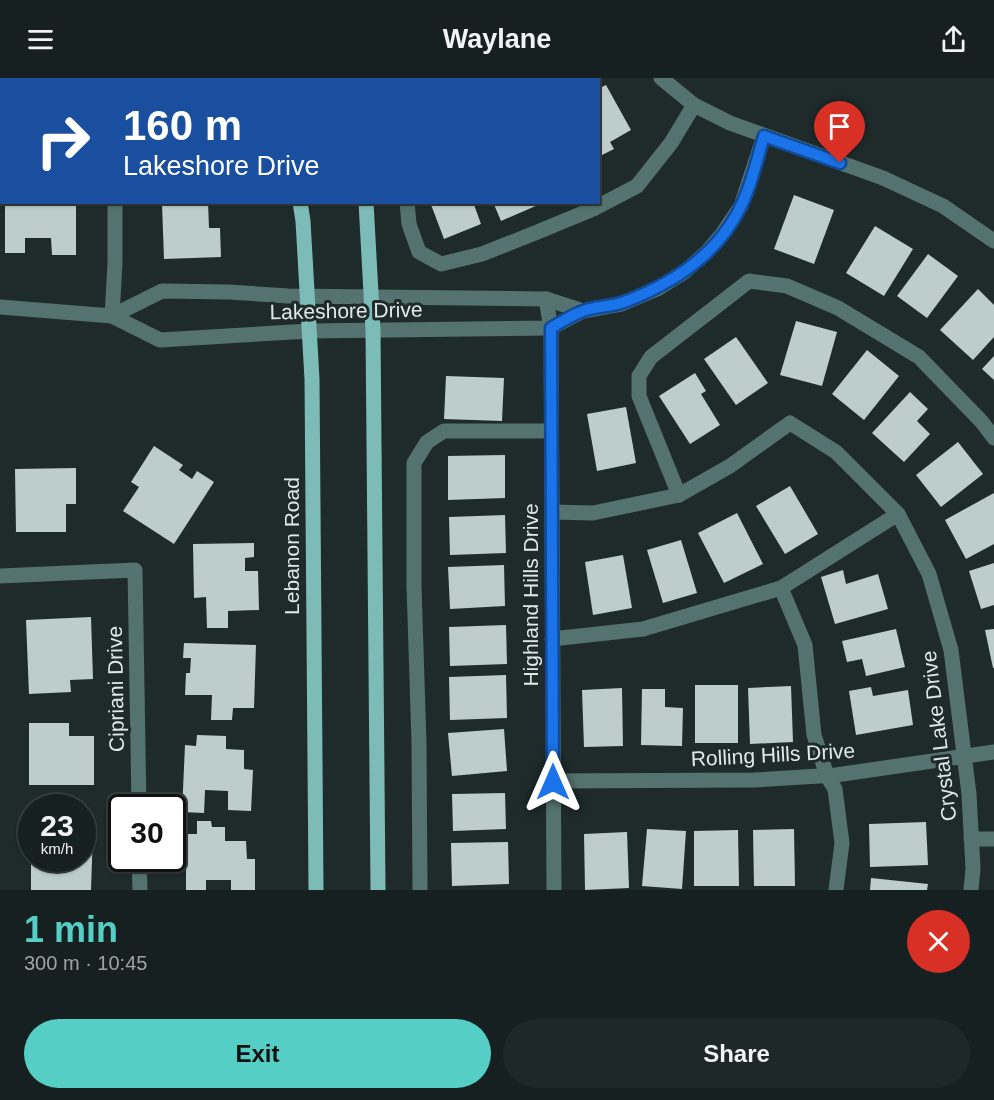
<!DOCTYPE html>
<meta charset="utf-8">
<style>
:root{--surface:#162020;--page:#1f2829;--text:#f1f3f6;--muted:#9ea3a5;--line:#353e3e;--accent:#55cec5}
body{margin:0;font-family:Arial,sans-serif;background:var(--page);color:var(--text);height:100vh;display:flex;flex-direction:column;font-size:22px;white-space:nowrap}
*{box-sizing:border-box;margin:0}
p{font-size:20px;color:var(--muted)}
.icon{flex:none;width:33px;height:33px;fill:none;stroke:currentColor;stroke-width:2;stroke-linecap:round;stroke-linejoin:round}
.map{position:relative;height:812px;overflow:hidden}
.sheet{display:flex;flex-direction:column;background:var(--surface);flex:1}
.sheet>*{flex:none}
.guide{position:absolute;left:0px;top:0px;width:600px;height:126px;box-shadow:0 2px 4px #0004,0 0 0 2px var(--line);background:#1a4fa0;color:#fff;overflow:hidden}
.speed{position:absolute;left:18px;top:716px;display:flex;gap:12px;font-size:30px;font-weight:700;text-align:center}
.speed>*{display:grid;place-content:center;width:78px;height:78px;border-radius:50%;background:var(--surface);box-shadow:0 2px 4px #0004,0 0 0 2px var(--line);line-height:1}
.speed small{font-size:15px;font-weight:400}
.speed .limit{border:3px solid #111;border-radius:9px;background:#fff;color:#111}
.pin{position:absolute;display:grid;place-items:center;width:51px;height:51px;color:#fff;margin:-62px -26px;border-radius:50% 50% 50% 0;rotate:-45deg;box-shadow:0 0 6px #0007}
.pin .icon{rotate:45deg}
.me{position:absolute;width:66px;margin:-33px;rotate:0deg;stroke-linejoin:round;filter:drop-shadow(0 0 4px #0008)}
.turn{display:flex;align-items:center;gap:21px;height:126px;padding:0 24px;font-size:27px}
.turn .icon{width:78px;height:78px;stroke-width:2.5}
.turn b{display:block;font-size:42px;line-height:51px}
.round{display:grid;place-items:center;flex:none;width:63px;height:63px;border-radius:32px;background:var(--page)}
.head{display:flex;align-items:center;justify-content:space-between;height:102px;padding:0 24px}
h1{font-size:36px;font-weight:700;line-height:45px;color:var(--accent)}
.action{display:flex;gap:12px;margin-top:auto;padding:12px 24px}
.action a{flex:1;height:69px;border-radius:36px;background:var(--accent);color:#111;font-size:24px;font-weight:700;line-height:69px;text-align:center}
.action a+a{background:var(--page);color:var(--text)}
header{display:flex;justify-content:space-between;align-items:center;height:78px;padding:0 24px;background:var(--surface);font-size:27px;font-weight:700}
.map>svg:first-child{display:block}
.building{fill:#bdcdcb}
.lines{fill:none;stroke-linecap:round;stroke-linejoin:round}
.minor{stroke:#54726f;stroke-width:15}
.major{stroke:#7dbcb6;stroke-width:15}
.route-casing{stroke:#114b97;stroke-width:15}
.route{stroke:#1a73e8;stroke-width:10}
.labels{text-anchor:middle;stroke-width:6;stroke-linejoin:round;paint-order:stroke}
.street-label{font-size:21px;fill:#e0e8e7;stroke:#1e2b2a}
</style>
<header><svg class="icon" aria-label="menu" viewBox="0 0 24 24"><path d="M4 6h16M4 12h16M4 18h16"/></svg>Waylane<svg class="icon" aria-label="share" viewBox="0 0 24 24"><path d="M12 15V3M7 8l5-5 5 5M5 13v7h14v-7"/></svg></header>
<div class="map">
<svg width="994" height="812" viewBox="0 0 994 812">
<rect width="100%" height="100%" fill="#1e2b2a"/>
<g class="building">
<polygon points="606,7 631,52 610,64 614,71 598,79 598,11"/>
<polygon points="794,117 834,132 814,186 774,171"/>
<polygon points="5,124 76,124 76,177 52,177 51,160 25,160 25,175 5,175"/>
<polygon points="183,124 208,124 209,150 220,150 221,179 164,181 162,126"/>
<polygon points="430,124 473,124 481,146 444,161"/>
<polygon points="493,124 536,124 538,127 501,143"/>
<polygon points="875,148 913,171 884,218 846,195"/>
<polygon points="928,176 958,198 927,240 897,218"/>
<polygon points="978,211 994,227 994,259 973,282 940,252"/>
<polygon points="796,243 837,254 822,308 780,297"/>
<polygon points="736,259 768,305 736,327 704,281"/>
<polygon points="867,272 899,298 864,342 832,316"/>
<polygon points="994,278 994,302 982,291"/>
<polygon points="695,295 706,313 701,316 720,347 690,366 659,318"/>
<polygon points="446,298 504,300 502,343 444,341"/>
<polygon points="910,314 928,331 917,343 930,356 904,384 872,355"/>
<polygon points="626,329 636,385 597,393 587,336"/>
<polygon points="958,364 983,396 941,429 916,397"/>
<polygon points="154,368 183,387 179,392 192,401 197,393 214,404 174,466 123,433 139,409 131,404"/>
<polygon points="505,377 505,420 448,422 448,378"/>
<polygon points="76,390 76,426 66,426 66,454 16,454 15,391"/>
<polygon points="790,408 818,456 785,476 756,428"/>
<polygon points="994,415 994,466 966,481 945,442"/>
<polygon points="737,435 763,486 724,505 698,455"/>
<polygon points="505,437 506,475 450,477 449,439"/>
<polygon points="681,462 697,515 663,525 647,472"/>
<polygon points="254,465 254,479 245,480 245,493 258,493 259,532 228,533 228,550 207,550 206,519 194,520 193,466"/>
<polygon points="623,477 632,530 593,537 585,484"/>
<polygon points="994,485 994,527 981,531 969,493"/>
<polygon points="504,487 505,528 450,531 448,489"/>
<polygon points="843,492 846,506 878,496 888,531 835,546 821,499"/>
<polygon points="91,539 93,601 70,602 71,614 29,616 26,542"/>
<polygon points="506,547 507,586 450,588 449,549"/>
<polygon points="896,551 905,589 866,598 862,581 847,584 842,563"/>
<polygon points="994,551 994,590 993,590 985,552"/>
<polygon points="184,565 256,567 254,630 233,630 232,642 211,642 212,617 185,617 186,595 190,595 191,580 183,580"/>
<polygon points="506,597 507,640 450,642 449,599"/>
<rect x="695" y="607" width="43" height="58"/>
<polygon points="791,608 793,664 750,666 748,610"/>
<polygon points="871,609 873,618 908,612 913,647 856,657 849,613"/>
<polygon points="622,610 623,668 584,669 582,612"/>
<polygon points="642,611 665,611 665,629 683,630 682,668 641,667"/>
<polygon points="29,645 69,645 69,658 94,658 94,707 29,707"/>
<polygon points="504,651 507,693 452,698 448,655"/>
<polygon points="197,657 226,658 226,671 244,672 244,691 253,692 251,733 228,732 228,713 205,712 204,735 182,734 185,667 196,668"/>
<polygon points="505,715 506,751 453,753 452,716"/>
<polygon points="197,743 211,743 212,749 225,749 225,763 246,763 247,781 255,781 255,812 231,812 231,802 206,802 206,812 186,812 186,756 197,756"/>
<polygon points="926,744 928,787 870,789 869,746"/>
<polygon points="82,751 93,752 91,812 31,812 31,780 82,780"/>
<polygon points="647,751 686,753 682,811 642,808"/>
<polygon points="794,751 795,808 754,808 753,752"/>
<polygon points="738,752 739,808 694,808 694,753"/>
<polygon points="627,754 629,810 585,812 584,756"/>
<polygon points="508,764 509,806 452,808 451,765"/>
<polygon points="871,800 928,806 927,812 870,812"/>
</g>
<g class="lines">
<g class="minor">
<polyline points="100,0 101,2"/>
<polyline points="392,0 393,2"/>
<polyline points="661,0 694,27 730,45 883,100 943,128 994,163"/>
<polyline points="504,2 508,0"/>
<polyline points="407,124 409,146 419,174 441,186 482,176 535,155 593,131 637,108 671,65 694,27"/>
<polyline points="546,221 551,250 554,812"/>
<polyline points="0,229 112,238 160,262 309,253 551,250 583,233 621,226 659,210 683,195 706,175 723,155 741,128 764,58"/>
<polyline points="112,238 162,213 229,214 288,218 546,221 583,233"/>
<polyline points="112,238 115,185 115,124"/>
<polyline points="679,417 639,318 639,298 651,279 749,203 787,208 838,230 919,279 982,344 994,360"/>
<polyline points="552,434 593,435 679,417 730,388 790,345 836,374 898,436 929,496 951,572 969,716 973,791 971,812"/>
<polyline points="0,498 135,492 139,729"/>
<polyline points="552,561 643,551 781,510"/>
<polyline points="553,703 754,702 836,697 994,674"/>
<polyline points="971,761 994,761"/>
<polyline points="139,780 140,812"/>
<polyline points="420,812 419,665 414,508 414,385 427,364 444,353 551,353"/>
<polyline points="836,812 842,765 835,711 827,698 814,657 805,567 781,510 898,436"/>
</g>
<g class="major">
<polyline points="274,0 275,2"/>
<polyline points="344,0 344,2"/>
<polyline points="300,124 303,143 312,301 316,812"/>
<polyline points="366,124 373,252 378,812"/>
</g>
</g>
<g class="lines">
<g class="route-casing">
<path id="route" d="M553 704 551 250C561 244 572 237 583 233 596 228 611 229 624 224 672 206 718 176 741 128 752 106 757 81 764 58L840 85"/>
</g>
<use href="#route" class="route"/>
</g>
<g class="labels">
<g class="street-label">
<text transform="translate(346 233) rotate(-1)" y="7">Lakeshore Drive</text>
<text transform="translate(292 468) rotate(-90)" y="7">Lebanon Road</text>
<text transform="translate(531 517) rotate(-90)" y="7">Highland Hills Drive</text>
<text transform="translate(116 611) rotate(-91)" y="7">Cipriani Drive</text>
<text transform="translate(939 658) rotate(-97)" y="7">Crystal Lake Drive</text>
<text transform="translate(773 677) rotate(-3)" y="7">Rolling Hills Drive</text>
</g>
</g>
</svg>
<div class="speed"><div>23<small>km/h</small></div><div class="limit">30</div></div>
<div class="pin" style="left:840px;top:85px;background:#d93025"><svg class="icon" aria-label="arrive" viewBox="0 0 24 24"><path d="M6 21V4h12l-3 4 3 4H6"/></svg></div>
<svg class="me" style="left:553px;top:704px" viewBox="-20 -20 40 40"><path d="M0-17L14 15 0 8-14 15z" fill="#1a73e8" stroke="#fff" stroke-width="4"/></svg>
<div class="guide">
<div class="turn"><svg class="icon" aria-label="right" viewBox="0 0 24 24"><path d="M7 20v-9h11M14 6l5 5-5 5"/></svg><div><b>160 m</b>Lakeshore Drive</div></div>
</div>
</div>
<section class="sheet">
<div class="head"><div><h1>1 min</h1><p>300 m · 10:45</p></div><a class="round" style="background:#d93025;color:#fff"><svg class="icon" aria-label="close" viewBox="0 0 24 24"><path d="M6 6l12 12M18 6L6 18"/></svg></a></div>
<div class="action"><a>Exit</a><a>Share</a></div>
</section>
